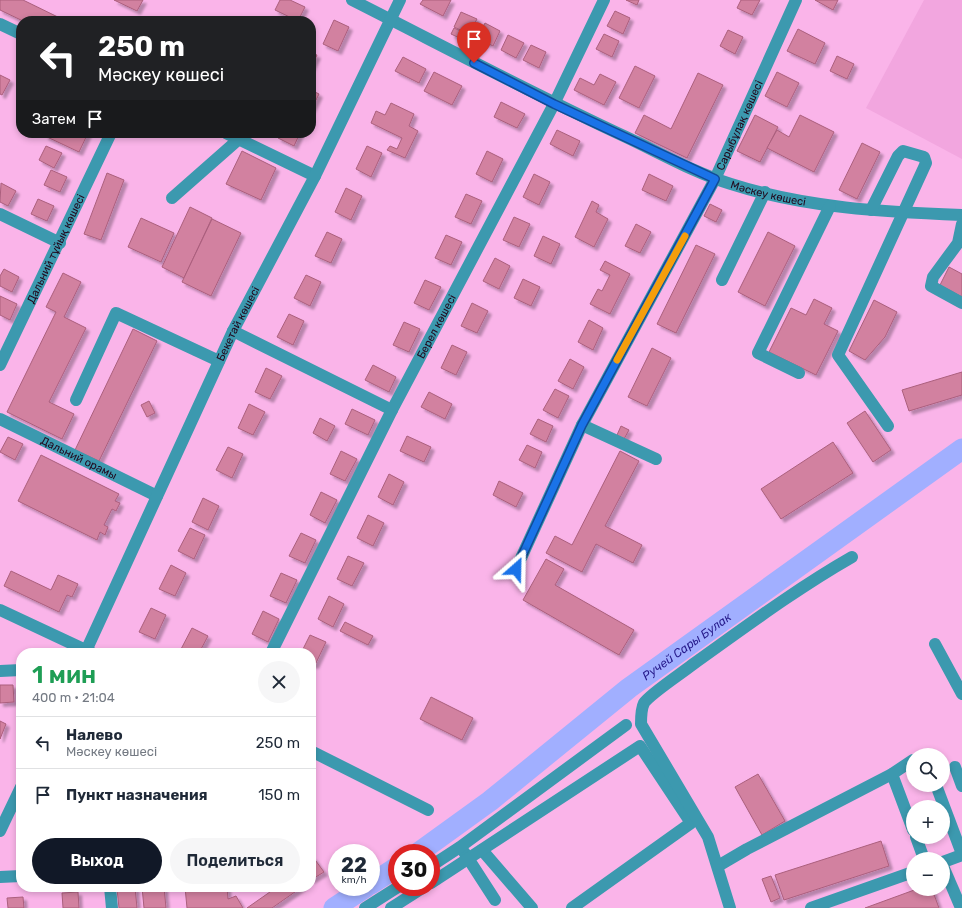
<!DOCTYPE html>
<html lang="ru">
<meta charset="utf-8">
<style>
:root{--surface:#fff;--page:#f6f6f7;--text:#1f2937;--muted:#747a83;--line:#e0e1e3;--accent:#111827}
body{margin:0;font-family:Rubik,sans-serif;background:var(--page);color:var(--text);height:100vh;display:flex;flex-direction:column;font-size:15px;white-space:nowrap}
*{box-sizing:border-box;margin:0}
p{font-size:13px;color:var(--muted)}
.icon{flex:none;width:22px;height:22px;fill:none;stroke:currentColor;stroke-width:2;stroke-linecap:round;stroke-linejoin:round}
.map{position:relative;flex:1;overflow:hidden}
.side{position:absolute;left:16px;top:648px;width:300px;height:244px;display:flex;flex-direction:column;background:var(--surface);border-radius:16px;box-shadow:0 2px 6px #0003}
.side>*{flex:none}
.hud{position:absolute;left:16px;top:16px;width:300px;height:122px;border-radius:16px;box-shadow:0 2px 6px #0003;background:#202124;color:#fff;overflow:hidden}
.controls{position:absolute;left:906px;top:748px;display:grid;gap:8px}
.controls a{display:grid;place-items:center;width:44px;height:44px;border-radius:50%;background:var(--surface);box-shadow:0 2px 6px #0003;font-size:20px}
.speed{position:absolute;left:328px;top:844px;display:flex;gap:8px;font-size:20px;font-weight:700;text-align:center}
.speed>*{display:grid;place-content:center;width:52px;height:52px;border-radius:50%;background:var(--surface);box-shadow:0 2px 6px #0003;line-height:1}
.speed small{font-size:10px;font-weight:400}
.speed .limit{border:6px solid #d22;background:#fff;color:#111}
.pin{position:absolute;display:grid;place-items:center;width:34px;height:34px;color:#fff;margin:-41px -17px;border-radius:50% 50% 50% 0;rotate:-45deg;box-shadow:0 0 4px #0007}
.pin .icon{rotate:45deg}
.me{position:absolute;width:44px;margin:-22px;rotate:25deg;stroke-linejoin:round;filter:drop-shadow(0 0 3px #0008)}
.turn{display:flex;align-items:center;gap:14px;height:84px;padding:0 16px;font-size:18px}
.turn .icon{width:52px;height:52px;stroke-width:2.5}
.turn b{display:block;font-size:28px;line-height:34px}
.then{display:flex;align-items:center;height:38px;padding:0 16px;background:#0003;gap:8px;font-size:15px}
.round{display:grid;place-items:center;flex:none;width:42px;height:42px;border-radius:21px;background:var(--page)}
.summary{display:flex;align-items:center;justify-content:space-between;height:68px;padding:0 16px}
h1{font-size:24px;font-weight:600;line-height:30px;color:#1e9e55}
.cta{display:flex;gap:8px;margin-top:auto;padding:8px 16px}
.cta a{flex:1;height:46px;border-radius:24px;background:var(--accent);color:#fff;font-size:16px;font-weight:600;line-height:46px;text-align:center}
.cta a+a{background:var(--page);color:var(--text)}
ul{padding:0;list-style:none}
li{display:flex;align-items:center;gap:12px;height:52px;padding:0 16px;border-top:1px solid var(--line)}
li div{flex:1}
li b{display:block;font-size:15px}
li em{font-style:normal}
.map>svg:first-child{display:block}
.built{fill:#f2a6df}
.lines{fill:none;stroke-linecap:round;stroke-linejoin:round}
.river{stroke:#a1afff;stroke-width:21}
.building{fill:#d281a0;stroke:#ab5f7d;filter:url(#shadow)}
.minor{stroke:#3c99af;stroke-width:12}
.route-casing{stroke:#114b97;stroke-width:10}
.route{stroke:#1a73e8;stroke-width:7}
.slow{stroke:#f59e0b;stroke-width:7}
.labels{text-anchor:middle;stroke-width:4;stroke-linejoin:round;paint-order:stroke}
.street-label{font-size:11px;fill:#21081c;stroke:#fde7f7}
.water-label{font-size:12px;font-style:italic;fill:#261a8b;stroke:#fde7f7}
</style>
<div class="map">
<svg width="962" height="908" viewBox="0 0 962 908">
<defs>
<filter id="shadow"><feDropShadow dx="3.5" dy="3.5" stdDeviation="1" flood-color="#0004"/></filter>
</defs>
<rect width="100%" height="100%" fill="#fab4e9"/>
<polygon class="built" points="924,0 962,0 962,159 866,108"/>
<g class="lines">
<g class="river">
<path id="s1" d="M418 853 490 801 629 688 962 449"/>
<polyline points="371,884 397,867"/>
<polyline points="334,908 366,887"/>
</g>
</g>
<g class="building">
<polygon points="0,0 23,0 66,21 23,21 0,10"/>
<polygon points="114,0 143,0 137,11"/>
<polygon points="280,0 290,0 305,7 298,21 275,10"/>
<polygon points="423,0 451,0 443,16 420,4"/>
<polygon points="626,0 639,0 637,5"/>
<polygon points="741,0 760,0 752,15 737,8"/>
<polygon points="815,0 838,0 833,10"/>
<polygon points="615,11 630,18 623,34 607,26"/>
<polygon points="461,12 477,19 469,34 454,27"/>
<polygon points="334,20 349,27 338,51 323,44"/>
<polygon points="485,23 500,31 493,46 477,38"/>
<polygon points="454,28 469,35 466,41 451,34"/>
<polygon points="798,29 825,43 815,64 787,51"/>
<polygon points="728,30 743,37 735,54 720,46"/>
<polygon points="604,34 619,41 612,57 596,49"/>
<polygon points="508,35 524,43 516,58 501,50"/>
<polygon points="531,45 546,52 539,68 523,60"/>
<polygon points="311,53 317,55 311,68"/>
<polygon points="837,56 854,64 847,79 830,71"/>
<polygon points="403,57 426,69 419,83 395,71"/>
<polygon points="635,66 655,76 639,108 619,98"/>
<polygon points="434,72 462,86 452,105 424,91"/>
<polygon points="777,72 799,83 787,107 765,96"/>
<polygon points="698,73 723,85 687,158 635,133 644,115 671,129"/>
<polygon points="600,74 616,82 604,105 574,90 580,78 594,85"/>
<polygon points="0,75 10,80 2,95 0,94"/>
<polygon points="311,90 319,94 311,110"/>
<polygon points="501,102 525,114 517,128 494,117"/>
<polygon points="391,103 414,114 409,126 418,131 405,158 387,150 390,146 397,149 402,138 371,123 376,111 385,115"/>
<polygon points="755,115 778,127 760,162 737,151"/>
<polygon points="800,115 834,132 814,172 767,148 777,130 789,137"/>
<polygon points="557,130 580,141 573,156 550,144"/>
<polygon points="46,133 88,133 79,152 45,136"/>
<polygon points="281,133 300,133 294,146 278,138"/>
<polygon points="862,143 880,152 857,199 839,190"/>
<polygon points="46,146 62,153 54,168 39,160"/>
<polygon points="367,146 382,153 371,177 356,169"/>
<polygon points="242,151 276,168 261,200 226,184"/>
<polygon points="487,151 503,159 492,182 476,174"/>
<polygon points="51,170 67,177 60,192 44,185"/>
<polygon points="107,173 124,180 101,240 84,234"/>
<polygon points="534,174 550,182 539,205 523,197"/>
<polygon points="649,174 673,186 666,201 642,190"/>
<polygon points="1,183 16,191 8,206 0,202"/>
<polygon points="346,188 362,196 351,220 335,212"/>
<polygon points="466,194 482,201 471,224 455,217"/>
<polygon points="38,199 54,206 47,221 31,214"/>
<polygon points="592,201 599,205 596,212 608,219 594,247 575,237"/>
<polygon points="710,204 722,210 716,222 704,216"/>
<polygon points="190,207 212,218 184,278 162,267"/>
<polygon points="514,217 530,224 519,247 503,240"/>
<polygon points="141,218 174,233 161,262 128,247"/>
<polygon points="212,219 241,233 211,296 182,282"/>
<polygon points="636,224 651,232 640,253 625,246"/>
<polygon points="327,232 342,239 331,263 315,256"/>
<polygon points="768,232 795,246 765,306 738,292"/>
<polygon points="446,235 462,242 451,265 435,258"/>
<polygon points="543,236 560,244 551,264 534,256"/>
<polygon points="696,245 715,254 676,333 657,324"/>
<polygon points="495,258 510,266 499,289 483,281"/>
<polygon points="605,261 630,274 610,314 590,304 598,289 602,291 610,275 600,270"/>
<polygon points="949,267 962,274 962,297 940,285"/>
<polygon points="4,269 19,277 12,292 0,286 0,276"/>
<polygon points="63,273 81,282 64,317 86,328 49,402 74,414 62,439 7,412 56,312 46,307"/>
<polygon points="306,275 321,282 310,306 294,298"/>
<polygon points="523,279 540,287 531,306 514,298"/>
<polygon points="425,280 441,287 429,310 414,303"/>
<polygon points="0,296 17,304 10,320 0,315"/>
<polygon points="814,299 832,308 824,324 838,331 816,375 769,352 791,308 806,315"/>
<polygon points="874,300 897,312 885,337 865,360 849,351"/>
<polygon points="472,303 488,311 477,333 461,326"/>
<polygon points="289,314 304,321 293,345 277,337"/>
<polygon points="589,320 603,328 593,350 578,342"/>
<polygon points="404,322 420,329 409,352 393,345"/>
<polygon points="133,329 157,341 99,461 75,450"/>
<polygon points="452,345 467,352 456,375 441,368"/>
<polygon points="652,348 671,358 647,406 628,397"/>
<polygon points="570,359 584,367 573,389 558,381"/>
<polygon points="373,365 396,377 389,392 365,380"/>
<polygon points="266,368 282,376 270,399 255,392"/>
<polygon points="962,372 962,395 909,411 902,390"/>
<polygon points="555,389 569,396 558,418 543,410"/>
<polygon points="429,392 452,404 445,419 421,407"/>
<polygon points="149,401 155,413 147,417 141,405"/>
<polygon points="249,404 265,412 253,435 238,428"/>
<polygon points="352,409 375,420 368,435 345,424"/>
<polygon points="865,411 891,450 873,462 847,423"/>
<polygon points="320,418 335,426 327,441 313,433"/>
<polygon points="538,419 553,426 546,442 530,434"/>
<polygon points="621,426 629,430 624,439 617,435"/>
<polygon points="407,436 431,447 424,462 400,451"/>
<polygon points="8,437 23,444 15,460 0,452"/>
<polygon points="833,442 853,473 781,519 761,489"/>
<polygon points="527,445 542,452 535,468 519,460"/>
<polygon points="228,447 243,454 232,478 216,470"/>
<polygon points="341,451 357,459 345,481 330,474"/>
<polygon points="620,451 639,461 605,526 642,545 633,563 596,544 582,572 546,553 555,536 572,545"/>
<polygon points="41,455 119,494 115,501 120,503 116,511 112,509 104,525 108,527 105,535 100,532 97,540 18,501"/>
<polygon points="389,474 404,482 393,505 378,497"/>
<polygon points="499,481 523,493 516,507 493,495"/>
<polygon points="321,492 337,500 325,523 310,515"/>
<polygon points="203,498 219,506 208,530 192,522"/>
<polygon points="368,515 384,523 373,546 357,538"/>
<polygon points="190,528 205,535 194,559 178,551"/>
<polygon points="301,533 316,540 305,563 289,556"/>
<polygon points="348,556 364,563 352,586 337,579"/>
<polygon points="546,559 564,569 555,585 634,630 619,655 523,600"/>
<polygon points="171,565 186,573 175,596 159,589"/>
<polygon points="11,571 51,590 58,575 78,584 72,597 67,595 59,612 4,586"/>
<polygon points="281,573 297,580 286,603 270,596"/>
<polygon points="329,596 344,604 333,627 318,619"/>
<polygon points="151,608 166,615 155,639 139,632"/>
<polygon points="263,611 279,619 268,642 252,634"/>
<polygon points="345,622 373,636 368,645 340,631"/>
<polygon points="192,628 208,636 199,653 184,653 180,651"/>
<polygon points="310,635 326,642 315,665 311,664 311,653 301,653"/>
<polygon points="0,685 13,685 14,702 0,703"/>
<polygon points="431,697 473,718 462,740 420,719"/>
<polygon points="0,721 6,724 0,739"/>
<polygon points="758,774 785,821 762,835 735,787"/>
<polygon points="881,841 889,866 784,900 775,875"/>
<polygon points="313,857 324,872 311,880 311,858"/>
<polygon points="771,876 780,898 771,902 762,879"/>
<polygon points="135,887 137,908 119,908 117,889"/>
<polygon points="142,887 164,887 166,908 144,908"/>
<polygon points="185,887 227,887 228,899 236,896 243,908 187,908"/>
<polygon points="277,887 302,887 272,908 247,908"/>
<polygon points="917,889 932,889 939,908 865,908"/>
<polygon points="78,892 79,908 63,908 62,893"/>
<polygon points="23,897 24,908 8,908 7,898"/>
</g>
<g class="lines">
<g class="minor">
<path id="s2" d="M352 0C443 46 533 94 626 137 660 153 695 173 731 184 806 208 884 212 962 215"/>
<polyline points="0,24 21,34"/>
<polyline points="226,133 315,176"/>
<polyline points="172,198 239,139"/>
<polyline points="871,210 898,156 903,151 924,157 926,163 838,355 888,426"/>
<polyline points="0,214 60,243"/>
<polyline points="962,224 958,243 933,277 931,286 962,303"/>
<polyline points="722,280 765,192"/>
<polyline points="233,331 392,410"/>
<path id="s3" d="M0 365 111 133"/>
<polyline points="799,373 758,353 830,206"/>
<polyline points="76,400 116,313 219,361"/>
<path id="s4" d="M0 419 157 496"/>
<polyline points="582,425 656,459"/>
<path id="s5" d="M516 569 582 425 715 179 796 0"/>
<polyline points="0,610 92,653"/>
<polyline points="935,644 962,694"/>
<path id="s6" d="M85 653 233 331 315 176 400 0"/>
<path id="s7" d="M271 653 392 410 554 104 604 0"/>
<polyline points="0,671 21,670"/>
<polyline points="311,751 428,810"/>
<polyline points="955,767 962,786"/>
<polyline points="892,774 913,830"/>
<polyline points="936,785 962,854"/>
<polyline points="0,831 21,787"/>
<polyline points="916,837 924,859"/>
<polyline points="482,850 532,908"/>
<polyline points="464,852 495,900"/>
<polyline points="943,862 962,855"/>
<polyline points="431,866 460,847 626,725"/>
<polyline points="718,866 747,849 892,774 913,760"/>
<polyline points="943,866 961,908"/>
<polyline points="0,877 21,876"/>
<polyline points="431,883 640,746 691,823 572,908"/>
<polyline points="110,887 112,908"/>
<polyline points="365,908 398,887"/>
<polyline points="391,908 424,887"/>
<path d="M730 908 708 837 641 724C641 718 641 709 644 703 650 694 682 673 692 665 744 628 796 589 852 557"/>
<polyline points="811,908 913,872"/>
</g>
</g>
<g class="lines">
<g class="route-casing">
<polyline id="route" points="474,63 554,104 715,179 582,425 516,569"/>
</g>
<use href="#route" class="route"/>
<polyline class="slow" points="617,360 685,236"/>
</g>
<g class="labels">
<g class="street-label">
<text dy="4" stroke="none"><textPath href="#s5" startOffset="497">Сарыбұлақ көшесі</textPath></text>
<text dy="4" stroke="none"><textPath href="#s2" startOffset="460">Мәскеу көшесі</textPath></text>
<text dy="4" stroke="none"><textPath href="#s3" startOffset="129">Дальний тұйық көшесі</textPath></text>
<text dy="4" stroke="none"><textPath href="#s6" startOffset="363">Бекетай көшесі</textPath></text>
<text dy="4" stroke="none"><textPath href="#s7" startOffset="366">Берел көшесі</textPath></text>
<text dy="4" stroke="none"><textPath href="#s4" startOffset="88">Дальний орамы</textPath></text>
</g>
<g class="water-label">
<text dy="4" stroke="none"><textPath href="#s1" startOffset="339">Ручей Сары Булак</textPath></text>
</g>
</g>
</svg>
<div class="controls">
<a><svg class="icon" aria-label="search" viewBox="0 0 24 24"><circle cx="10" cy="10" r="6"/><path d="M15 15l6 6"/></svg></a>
<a>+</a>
<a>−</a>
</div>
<div class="speed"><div>22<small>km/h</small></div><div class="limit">30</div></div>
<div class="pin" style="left:474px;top:63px;background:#d93025"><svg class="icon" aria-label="arrive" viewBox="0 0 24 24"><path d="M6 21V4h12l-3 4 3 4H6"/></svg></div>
<svg class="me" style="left:516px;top:569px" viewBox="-20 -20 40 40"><path d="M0-17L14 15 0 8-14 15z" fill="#1a73e8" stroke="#fff" stroke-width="4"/></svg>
<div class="hud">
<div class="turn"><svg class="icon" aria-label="left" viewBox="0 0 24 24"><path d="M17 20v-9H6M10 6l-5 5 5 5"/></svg><div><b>250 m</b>Мәскеу көшесі</div></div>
<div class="then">Затем<svg class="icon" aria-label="arrive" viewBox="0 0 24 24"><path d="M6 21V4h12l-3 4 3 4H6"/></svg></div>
</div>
<section class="side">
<div class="summary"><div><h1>1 мин</h1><p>400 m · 21:04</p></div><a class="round"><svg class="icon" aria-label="close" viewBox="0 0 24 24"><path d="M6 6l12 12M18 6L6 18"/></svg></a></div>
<ul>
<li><svg class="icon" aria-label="left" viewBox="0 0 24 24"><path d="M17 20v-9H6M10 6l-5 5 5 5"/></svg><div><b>Налево</b><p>Мәскеу көшесі</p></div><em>250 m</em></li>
<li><svg class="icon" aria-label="arrive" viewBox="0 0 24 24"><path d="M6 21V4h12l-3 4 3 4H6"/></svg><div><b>Пункт назначения</b></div><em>150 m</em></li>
</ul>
<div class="cta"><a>Выход</a><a>Поделиться</a></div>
</section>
</div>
